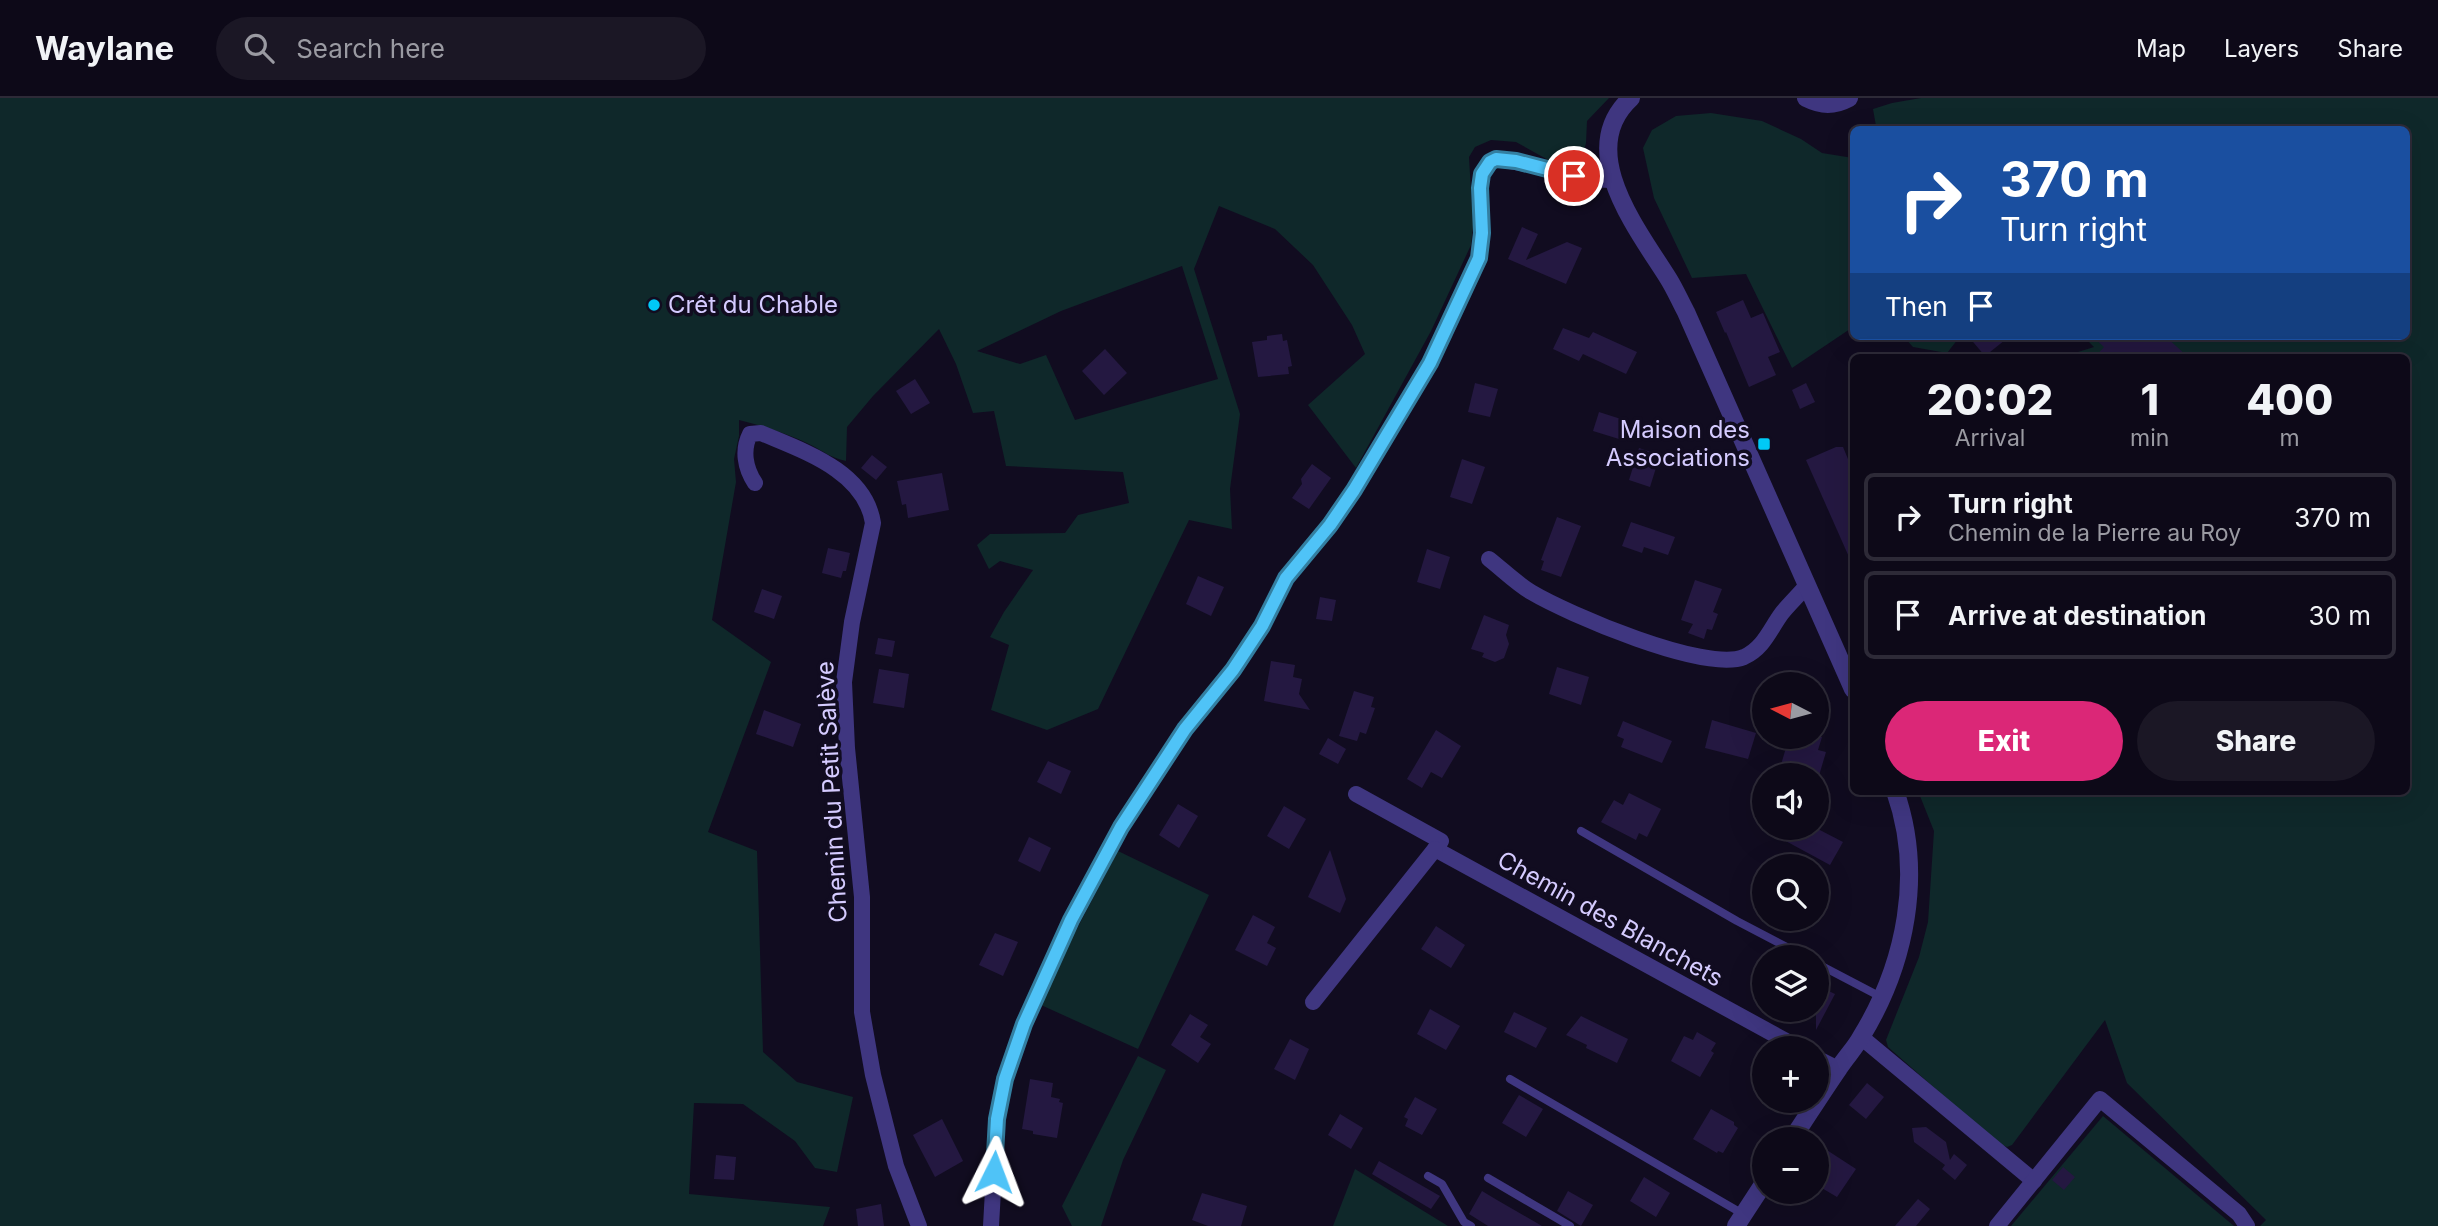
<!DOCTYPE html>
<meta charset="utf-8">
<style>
:root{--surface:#0d0918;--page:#1b1725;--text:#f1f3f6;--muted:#9a9aa2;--line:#2d2a37;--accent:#db2777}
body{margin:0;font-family:Inter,sans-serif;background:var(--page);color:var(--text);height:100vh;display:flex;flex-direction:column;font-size:26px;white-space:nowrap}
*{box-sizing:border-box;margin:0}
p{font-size:23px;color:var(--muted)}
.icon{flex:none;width:38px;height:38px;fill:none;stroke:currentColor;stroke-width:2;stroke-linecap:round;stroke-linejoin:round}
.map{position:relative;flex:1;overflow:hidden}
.details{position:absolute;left:1850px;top:256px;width:560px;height:441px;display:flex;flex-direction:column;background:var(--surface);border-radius:10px;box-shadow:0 7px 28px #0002,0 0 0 2px var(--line)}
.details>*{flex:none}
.top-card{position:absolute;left:1850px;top:28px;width:560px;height:214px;border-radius:10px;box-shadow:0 7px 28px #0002,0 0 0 2px var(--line);background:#1a4fa0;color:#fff;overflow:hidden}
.needle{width:46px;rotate:276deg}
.tools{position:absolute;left:1752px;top:574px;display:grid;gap:14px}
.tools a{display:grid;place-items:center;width:77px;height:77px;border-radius:50%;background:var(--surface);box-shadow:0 7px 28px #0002,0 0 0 2px var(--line);font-size:35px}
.pin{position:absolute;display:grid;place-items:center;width:60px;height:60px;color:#fff;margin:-30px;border:4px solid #fff;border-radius:50%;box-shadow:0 2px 7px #0007}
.me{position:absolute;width:77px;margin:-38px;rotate:3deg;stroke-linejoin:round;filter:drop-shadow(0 0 5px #0008)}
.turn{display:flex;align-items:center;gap:24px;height:147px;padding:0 35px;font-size:32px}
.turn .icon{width:91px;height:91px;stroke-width:2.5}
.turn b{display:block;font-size:49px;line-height:60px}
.then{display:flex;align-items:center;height:66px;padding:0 35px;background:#0003;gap:14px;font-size:26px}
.eta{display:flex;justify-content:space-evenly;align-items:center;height:119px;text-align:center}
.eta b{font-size:42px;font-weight:800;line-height:49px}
.action{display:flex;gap:14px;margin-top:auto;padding:14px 35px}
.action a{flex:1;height:80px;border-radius:42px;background:var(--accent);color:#fff;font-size:28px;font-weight:800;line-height:80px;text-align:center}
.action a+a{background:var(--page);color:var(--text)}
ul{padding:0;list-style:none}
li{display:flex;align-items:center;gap:21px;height:88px;margin:0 14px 10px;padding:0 21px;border:4px solid var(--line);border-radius:10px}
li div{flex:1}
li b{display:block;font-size:26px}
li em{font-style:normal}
header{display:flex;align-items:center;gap:42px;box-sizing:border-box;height:98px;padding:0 35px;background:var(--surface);border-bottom:2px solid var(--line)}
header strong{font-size:33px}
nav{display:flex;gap:38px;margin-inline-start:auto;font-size:24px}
.search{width:490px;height:63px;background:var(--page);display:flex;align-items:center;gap:18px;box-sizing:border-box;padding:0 24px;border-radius:38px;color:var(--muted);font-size:26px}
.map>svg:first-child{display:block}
.green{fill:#0f282a;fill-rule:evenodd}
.building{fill:#241841}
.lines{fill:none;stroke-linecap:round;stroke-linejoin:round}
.service{stroke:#3f3680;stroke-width:8}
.minor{stroke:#3f3680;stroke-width:16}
.tertiary{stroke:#3f3680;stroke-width:18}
.route-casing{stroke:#337fa1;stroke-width:18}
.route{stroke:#4fc3f7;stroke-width:12}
.poi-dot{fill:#00c9f6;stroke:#110c20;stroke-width:2.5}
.labels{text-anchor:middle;stroke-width:7;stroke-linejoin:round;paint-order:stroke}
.poi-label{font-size:24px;fill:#d5cbff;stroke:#110c20;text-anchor:start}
.street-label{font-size:24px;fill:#d5cbff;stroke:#110c20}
</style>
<header>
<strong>Waylane</strong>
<div class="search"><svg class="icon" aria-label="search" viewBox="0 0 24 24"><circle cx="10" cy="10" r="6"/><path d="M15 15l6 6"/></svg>Search here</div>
<nav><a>Map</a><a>Layers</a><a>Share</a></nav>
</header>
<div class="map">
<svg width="2438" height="1128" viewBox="0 0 2438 1128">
<rect width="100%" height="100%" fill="#110c20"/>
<g class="green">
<path d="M0 0H1609L1587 23 1586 45 1581 64 1559 68 1516 44 1491 42 1475 49 1469 59 1473 128 1471 147 1431 233 1356 370 1308 307 1365 256 1352 227 1313 167 1275 131 1219 108 1194 171 1240 316 1230 391 1232 431 1189 422 1098 611 1047 632 991 612 1009 547 990 539 1004 514 1033 472 1000 463 989 471 977 447 990 436 1065 435 1078 417 1129 405 1123 374 1006 368 994 313 973 315 956 266 939 231 873 298 847 329 846 363C829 359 825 354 811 347 789 336 763 328 739 322V338L734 361 736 384 712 522 771 564 708 734 757 753 763 954 797 984 853 999 837 1074 815 1070 795 1043 743 1006 694 1005 689 1096 830 1109 823 1128H0ZM1182 168 1218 281 1075 322 1046 257 1020 266 977 253 1061 213Z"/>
<polygon points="1921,0 2438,0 2438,1128 2260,1128 2266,1122 2127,985 2105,922 2012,1047 2007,1049 1996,1044 1888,949 1886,942 1919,859 1928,824 1934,733 1918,693 2406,693 2406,259 2062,259 2094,249 2083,238 2406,238 2406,32 1881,32 1876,28 1873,11 1892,5"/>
<polygon points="1711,15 1762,23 1801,41 1822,55 1853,60 1853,229 1792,270 1746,176 1692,180 1654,100 1643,50 1652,32 1676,18"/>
<polygon points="1903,238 1971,238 1958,241 1947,255 1913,249"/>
<polygon points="1118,753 1209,797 1138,951 1041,907 1071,842"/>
<polygon points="1138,958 1166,972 1123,1062 1101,1128 1072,1128 1062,1108"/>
<polygon points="2103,1018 2234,1128 2011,1128"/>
<polygon points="1355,1071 1448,1128 1333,1128"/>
</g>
<g class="building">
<polygon points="1522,129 1538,136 1526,162 1567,144 1582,150 1566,186 1508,161"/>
<polygon points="1743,202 1751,220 1763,215 1780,254 1768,259 1776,277 1749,289 1726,234 1725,235 1716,214"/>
<polygon points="1563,230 1589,240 1593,234 1637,254 1626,276 1583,256 1579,263 1553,251"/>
<polygon points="1282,236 1283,243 1287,242 1292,268 1288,269 1289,276 1258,279 1252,244 1267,242 1267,238"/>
<polygon points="1968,238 2010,238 1985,258"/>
<polygon points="2092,238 2165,238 2188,259 2095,259 2104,249"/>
<polygon points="1105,251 1127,275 1104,297 1082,273"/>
<polygon points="915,281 930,305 911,316 896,293"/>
<polygon points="1475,285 1498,291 1490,319 1468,314"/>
<polygon points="1806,285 1815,304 1800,311 1792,292"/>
<polygon points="1599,314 1624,322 1619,341 1593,333"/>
<polygon points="1836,349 1843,349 1853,373 1853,468 1806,362"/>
<polygon points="1639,350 1660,357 1650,389 1629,382"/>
<polygon points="872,357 887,369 876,382 861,370"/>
<polygon points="1462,361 1485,369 1472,406 1450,399"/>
<polygon points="1312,366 1331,380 1309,411 1292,400 1302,386 1301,381"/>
<polygon points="942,375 949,412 908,420 906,406 902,407 897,383"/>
<polygon points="1557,419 1581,428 1561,479 1541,472 1544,463 1541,462"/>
<polygon points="1631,424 1675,439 1668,457 1644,449 1642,455 1622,448"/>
<polygon points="828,450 850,455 846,473 843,473 841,480 822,475"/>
<polygon points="1427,451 1450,459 1440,491 1417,484"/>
<polygon points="1198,478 1224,489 1211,518 1186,506"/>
<polygon points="1695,482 1722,491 1713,514 1718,516 1712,532 1707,531 1704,541 1688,535 1693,526 1681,522"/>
<polygon points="762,491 782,498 774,521 754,514"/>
<polygon points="1320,499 1336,502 1332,523 1316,521"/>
<polygon points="1484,517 1509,527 1506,537 1509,546 1504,560 1495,564 1482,559 1484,555 1471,551"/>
<polygon points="878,540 895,543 892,559 875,556"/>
<polygon points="1271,563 1295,567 1293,579 1302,581 1299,596 1310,612 1264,603"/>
<polygon points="1557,569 1589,579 1581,607 1549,596"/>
<polygon points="879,571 909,576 904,610 873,605"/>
<polygon points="1354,593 1374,599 1371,609 1375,610 1366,636 1360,634 1357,643 1339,638"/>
<polygon points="764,612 801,626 793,649 756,636"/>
<polygon points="1712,622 1756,635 1748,661 1705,650"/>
<polygon points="1623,623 1672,643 1662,665 1621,649 1624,641 1617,638"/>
<polygon points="1436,632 1461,648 1442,680 1431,674 1422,690 1407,681"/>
<polygon points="1797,639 1822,639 1818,652 1826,654 1818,681 1816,677 1805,677 1780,670 1788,643 1795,645"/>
<polygon points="1328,640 1346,651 1338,666 1319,656"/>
<polygon points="1048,663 1071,673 1061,696 1037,684"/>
<polygon points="1629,695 1661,711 1647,739 1639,735 1636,742 1601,724 1614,702 1623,707"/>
<polygon points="1178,706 1198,718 1179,750 1159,737"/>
<polygon points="1284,708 1306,721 1289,751 1267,738"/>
<polygon points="1788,730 1816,730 1843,744 1830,767 1782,741"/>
<polygon points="1029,739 1051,750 1040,774 1018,763"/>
<polygon points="1330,752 1346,801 1340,815 1308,799"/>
<polygon points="1253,817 1275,829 1267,845 1276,850 1267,868 1235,852"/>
<polygon points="1436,828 1465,847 1451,870 1421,851"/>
<polygon points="995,835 1018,844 1003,878 979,867"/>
<polygon points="1816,887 1835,896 1816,932"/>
<polygon points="1430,911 1460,928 1446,952 1417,936"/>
<polygon points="1514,914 1547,930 1536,950 1504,934"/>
<polygon points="1190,916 1208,927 1200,939 1211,946 1198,965 1171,947"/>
<polygon points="1581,918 1628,941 1617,965 1586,950 1587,947 1566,937"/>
<polygon points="1697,934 1716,945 1711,953 1714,955 1700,979 1671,963 1684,938 1693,942"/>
<polygon points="1290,941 1309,951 1295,982 1274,971"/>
<polygon points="1030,981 1053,985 1051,999 1060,1001 1059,1004 1063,1005 1057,1040 1033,1036 1033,1033 1022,1031"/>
<polygon points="1867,985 1884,999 1866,1021 1849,1007"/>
<polygon points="1519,997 1543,1011 1526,1039 1502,1025"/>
<polygon points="1415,999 1437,1011 1422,1037 1405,1028 1408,1021 1404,1019"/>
<polygon points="1711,1011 1734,1024 1734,1027 1738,1030 1723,1055 1718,1053 1717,1055 1693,1041"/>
<polygon points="1340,1016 1363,1030 1351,1051 1328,1037"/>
<polygon points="942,1021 963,1063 935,1079 913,1037"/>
<polygon points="1926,1029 1946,1044 1950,1062 1954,1056 1967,1067 1955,1082 1942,1071 1945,1067 1914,1044 1912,1030"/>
<polygon points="1816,1045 1856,1071 1837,1099 1820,1089 1828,1076 1816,1069"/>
<polygon points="716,1057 736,1059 734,1082 714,1081"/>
<polygon points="1379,1063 1440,1098 1431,1111 1372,1076"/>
<polygon points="2063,1069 2075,1079 2064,1092 2052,1082"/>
<polygon points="1644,1079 1670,1095 1656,1119 1630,1103"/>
<polygon points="1482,1093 1497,1102 1542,1128 1488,1128 1469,1116"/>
<polygon points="1568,1093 1593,1107 1581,1128 1557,1113"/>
<polygon points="1202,1095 1247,1108 1241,1128 1208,1128 1192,1122"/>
<polygon points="1918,1101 1930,1111 1916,1128 1895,1128"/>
<polygon points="881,1106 884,1128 858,1128 856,1111"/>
</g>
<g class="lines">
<g class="service">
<polyline points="1581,733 1737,823 1806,859"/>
<polyline points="1816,865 1881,899"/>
<polyline points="1510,981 1743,1116"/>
<polyline points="1428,1078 1442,1086 1464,1124 1471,1128"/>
<polyline points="1488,1080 1570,1128"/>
</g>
<g class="minor">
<path d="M755 385C745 370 742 352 750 336L761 335C803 353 865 373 873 425L852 524 844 584 847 650 862 799V914L873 977 896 1068 919 1128"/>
<path d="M1489 461C1503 472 1516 485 1531 494 1568 516 1705 575 1744 559 1764 550 1770 531 1782 515 1790 505 1799 497 1807 487"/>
<polyline points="1356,696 1441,743 1435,751 1799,950"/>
<polyline points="1313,904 1435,751"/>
<polyline points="1861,939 2034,1083"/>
<polyline points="1816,960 1838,971"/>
<path d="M991 1128 997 1021 1005 981 1024 926 1071 822 1121 729 1185 631 1233 572 1262 528 1286 480 1330 427 1354 392 1430 265 1479 160 1482 135 1480 90 1482 76 1490 64 1496 61C1537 65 1570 81 1613 82"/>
<polyline points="1997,1128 2100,1001 2239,1116 2247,1128"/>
</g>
<g class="tertiary">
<path d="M1631 0C1574 52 1638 132 1668 180 1675 191 1680 203 1686 214L1853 591"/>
<path d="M1806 0C1822 8 1834 8 1849 0"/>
<path d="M1792 1041C1808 1017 1823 993 1839 970 1846 959 1855 950 1861 939 1906 866 1924 775 1895 693"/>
<polyline points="1736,1128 1764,1085"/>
</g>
</g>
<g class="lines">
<g class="route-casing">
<polyline id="route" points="994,1074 997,1021 1005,981 1024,926 1071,822 1121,729 1185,631 1233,572 1262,528 1286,480 1330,427 1354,392 1430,265 1479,160 1482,135 1480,90 1482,76 1490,64 1496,61 1516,63 1574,78"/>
</g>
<use href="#route" class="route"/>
</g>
<g class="poi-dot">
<circle cx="654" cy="207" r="7"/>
<rect x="1757" y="339" width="14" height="14" rx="3.5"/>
</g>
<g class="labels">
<g class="poi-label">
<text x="668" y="215">Crêt du Chable</text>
<text x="1750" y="340" text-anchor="end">Maison des<tspan x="1750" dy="28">Associations</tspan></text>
</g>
<g class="street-label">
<text transform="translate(832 694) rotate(-93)" y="8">Chemin du Petit Salève</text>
<text transform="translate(1610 821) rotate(29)" y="8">Chemin des Blanchets</text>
</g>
</g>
</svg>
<div class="tools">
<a><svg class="needle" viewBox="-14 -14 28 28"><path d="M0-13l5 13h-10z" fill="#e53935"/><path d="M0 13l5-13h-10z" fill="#9a9aa2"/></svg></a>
<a><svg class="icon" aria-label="sound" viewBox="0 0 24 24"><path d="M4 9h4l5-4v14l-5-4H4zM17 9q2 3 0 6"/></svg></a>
<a><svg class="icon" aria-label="search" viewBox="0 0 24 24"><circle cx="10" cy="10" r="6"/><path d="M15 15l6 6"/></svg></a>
<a><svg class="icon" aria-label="layers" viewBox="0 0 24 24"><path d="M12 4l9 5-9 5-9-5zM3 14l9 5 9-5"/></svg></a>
<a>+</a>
<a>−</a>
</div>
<div class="pin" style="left:1574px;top:78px;background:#d93025"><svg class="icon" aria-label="arrive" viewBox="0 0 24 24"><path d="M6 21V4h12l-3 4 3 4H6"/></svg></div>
<svg class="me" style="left:994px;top:1074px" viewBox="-20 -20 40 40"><path d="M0-17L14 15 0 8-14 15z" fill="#4fc3f7" stroke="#fff" stroke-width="4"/></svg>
<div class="top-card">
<div class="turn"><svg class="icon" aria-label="right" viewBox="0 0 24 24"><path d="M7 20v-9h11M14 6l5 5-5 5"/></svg><div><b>370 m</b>Turn right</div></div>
<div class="then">Then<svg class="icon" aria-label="arrive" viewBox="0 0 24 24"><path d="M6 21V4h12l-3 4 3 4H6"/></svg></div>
</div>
<section class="details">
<div class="eta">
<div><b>20:02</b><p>Arrival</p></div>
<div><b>1</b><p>min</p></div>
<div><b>400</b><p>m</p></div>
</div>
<ul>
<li><svg class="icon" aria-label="right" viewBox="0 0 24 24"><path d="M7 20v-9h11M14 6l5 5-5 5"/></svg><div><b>Turn right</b><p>Chemin de la Pierre au Roy</p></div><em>370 m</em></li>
<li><svg class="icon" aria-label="arrive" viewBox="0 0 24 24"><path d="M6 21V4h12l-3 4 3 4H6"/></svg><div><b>Arrive at destination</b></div><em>30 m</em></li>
</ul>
<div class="action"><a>Exit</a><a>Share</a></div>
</section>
</div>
